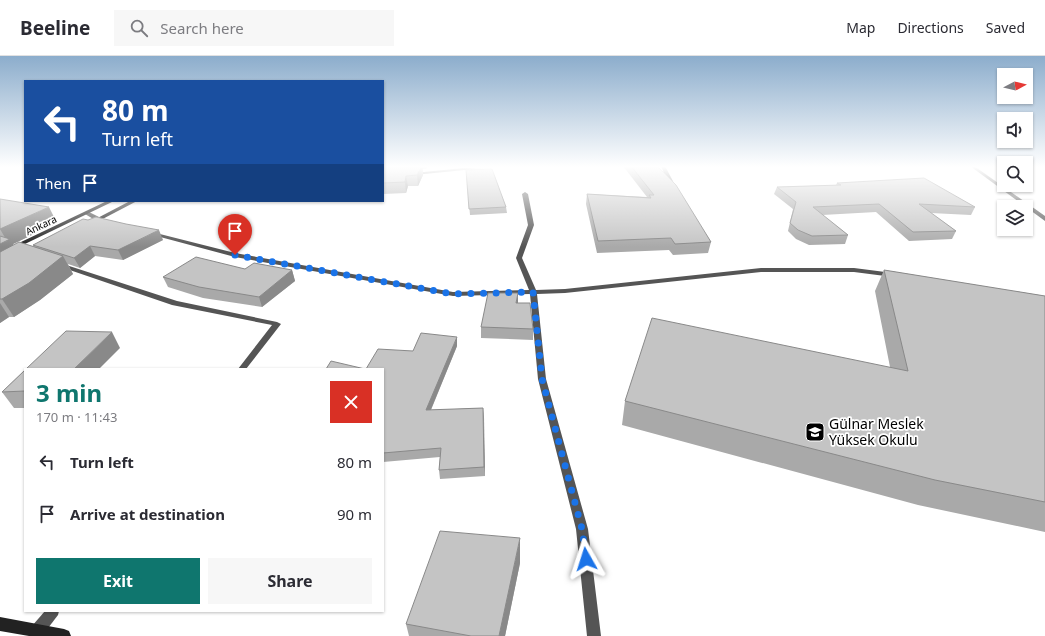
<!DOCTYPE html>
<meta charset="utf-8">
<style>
:root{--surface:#fff;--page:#f7f7f7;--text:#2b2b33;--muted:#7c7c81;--line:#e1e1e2;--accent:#0f766e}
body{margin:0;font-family:"Noto Sans",sans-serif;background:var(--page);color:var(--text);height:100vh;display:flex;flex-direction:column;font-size:15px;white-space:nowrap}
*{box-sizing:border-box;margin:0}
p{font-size:13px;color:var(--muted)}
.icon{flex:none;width:22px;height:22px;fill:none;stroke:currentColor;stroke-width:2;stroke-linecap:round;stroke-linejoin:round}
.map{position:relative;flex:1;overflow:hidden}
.panel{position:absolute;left:24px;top:312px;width:360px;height:244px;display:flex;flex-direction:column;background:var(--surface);border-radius:0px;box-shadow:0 1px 3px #0004}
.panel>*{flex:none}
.guide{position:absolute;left:24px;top:24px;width:360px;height:122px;border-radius:0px;box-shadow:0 1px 3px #0004;background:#1a4fa0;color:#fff;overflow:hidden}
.needle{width:26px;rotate:83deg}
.controls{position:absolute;left:997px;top:12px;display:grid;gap:8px}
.controls a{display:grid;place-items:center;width:36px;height:36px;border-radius:0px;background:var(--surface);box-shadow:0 1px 3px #0004;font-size:20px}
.pin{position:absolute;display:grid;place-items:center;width:34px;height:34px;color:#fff;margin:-41px -17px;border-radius:50% 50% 50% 0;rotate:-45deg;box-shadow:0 0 4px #0007}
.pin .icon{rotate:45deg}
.me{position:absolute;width:44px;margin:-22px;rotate:354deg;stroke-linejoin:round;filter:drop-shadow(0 0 3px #0008)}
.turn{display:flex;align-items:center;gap:14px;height:84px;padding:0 12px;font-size:18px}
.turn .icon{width:52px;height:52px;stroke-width:2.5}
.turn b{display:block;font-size:28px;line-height:34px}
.then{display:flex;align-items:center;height:38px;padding:0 12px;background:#0003;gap:8px;font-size:15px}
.round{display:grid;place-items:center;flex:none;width:42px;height:42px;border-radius:0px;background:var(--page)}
.head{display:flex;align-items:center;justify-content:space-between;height:68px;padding:0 12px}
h1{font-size:24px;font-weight:700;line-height:30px;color:var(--accent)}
.button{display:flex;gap:8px;margin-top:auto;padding:8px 12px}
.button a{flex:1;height:46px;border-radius:0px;background:var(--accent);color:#fff;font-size:16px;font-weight:700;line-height:46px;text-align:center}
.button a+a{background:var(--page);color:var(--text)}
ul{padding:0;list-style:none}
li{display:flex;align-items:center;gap:12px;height:52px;padding:0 12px}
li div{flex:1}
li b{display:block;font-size:15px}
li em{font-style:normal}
header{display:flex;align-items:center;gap:24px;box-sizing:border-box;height:56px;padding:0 20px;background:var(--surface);border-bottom:1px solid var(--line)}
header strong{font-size:19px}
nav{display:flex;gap:22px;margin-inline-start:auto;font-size:14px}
.search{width:280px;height:36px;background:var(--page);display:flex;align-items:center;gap:10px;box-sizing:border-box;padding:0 14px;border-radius:0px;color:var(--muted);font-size:15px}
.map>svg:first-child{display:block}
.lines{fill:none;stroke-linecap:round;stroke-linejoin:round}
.street{fill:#555;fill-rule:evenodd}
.secondary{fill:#222;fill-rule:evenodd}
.wall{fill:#a9a9a9}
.shaded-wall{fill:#898989}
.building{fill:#c4c4c4;stroke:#898989}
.route{stroke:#1a73e8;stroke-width:7;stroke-dasharray:0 12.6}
.labels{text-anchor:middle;stroke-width:3.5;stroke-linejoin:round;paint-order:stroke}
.far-street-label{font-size:10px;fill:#000;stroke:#fff}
.near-poi-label{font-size:14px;fill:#000;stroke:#fff;text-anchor:start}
</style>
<header>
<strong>Beeline</strong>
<div class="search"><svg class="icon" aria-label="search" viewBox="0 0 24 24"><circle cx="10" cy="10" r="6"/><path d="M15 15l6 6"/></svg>Search here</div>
<nav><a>Map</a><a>Directions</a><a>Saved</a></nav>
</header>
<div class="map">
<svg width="1045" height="580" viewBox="0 0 1045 580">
<rect width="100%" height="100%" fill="#fff"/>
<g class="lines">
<g class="street">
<polygon points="661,110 665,110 676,131 675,132 670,131"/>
<polygon points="970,110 974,110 1045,160 1045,165"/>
<polygon points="464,112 482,113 484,114 482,115 464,114 414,119 412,118 414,117"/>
<polygon points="525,136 528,138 534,169 522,202 536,234 565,233 761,212 854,212 893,217 896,219 893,221 854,216 761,216 565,237 537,238 546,323 588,473 601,580 587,580 576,473 538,323 530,238 453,240 235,201 149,178 152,176 235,197 453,236 529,234 516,202 528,169 522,138"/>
<polygon points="85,156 89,156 107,165 104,167 95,164 85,158"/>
<polygon points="60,207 177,245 277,266 281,268 246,313 238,313 272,269 172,249 58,210 58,208"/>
<polygon points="45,555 59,555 58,559 42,580 32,580 30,575 32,570"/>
</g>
<g class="secondary">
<polygon points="107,145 114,145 0,200 0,196"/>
<polygon points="130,145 137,145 93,168 88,167"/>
<polygon points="0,561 64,573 69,575 71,580 29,580 0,575"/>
</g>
</g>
<g class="wall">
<polygon points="383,110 428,110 426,113 423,113 423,119 418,130 408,130 406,137 383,138"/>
<polygon points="623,110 657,110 711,186 708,197 673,199 669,194 597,197 586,148 587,138 647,141"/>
<polygon points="466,114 506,151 507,157 470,159"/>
<polygon points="837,127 975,151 971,159 931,157 956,175 952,183 909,185 876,156 822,159 848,179 845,188 809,189 796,183 788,175 793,153 774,138 777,131 836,129"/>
<polygon points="0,143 57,167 13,188 13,189 34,191 33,189 163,184 123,204 95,200 80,212 68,208 73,218 40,244 14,261 9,261 0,267"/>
<polygon points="245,213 292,214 295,225 262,251 203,242 168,231 163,221"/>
<polygon points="884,214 1045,240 1045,476 918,449 622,369 625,345 890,311 875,235"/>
<polygon points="518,247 533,273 533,284 481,282 481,271"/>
<polygon points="457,290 431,354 483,352 485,420 440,423 439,414 440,401 383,406 383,313 413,295"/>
<polygon points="25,314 25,352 14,352 2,336"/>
<polygon points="520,507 505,580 409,580 406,568"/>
</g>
<g class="shaded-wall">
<polygon points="422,110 423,119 418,130 417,119"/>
<polygon points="406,120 408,130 406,137 405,126"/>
<polygon points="49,151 57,167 13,188 20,200 0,210 0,188 7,185 0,173"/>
<polygon points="159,174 163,184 123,204 118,194"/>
<polygon points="90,190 95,200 80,212 74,202"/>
<polygon points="63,200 73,218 40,244 14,261 2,243"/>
<polygon points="292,214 295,225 262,251 259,241"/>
<polygon points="518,237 518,248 516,247"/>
<polygon points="0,247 9,261 0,267"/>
<polygon points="112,276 120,292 99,313 74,313"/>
<polygon points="457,281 457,290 427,363 426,354"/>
<polygon points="483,352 484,361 485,420 484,411"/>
<polygon points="520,482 520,507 505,580 499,580"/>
</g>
<g class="building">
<polygon points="383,110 422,110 417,119 406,120 405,126 383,127"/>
<polygon points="631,110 657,110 676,129 711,186 675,188 671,182 598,185 587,138 651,142 649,139 654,139"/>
<polygon points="492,113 506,151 469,153 466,114"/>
<polygon points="924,122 975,151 919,148 956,175 913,176 879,148 813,151 848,179 812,180 798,174 790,167 796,146 777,131 841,129 837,127"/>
<polygon points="0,143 49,151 0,173"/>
<polygon points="96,161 126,168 159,174 118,194 90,190 74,202 33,189 83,163 88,164"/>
<polygon points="0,180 10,183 0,188"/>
<polygon points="19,186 63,200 29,227 2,243 0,243 0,196"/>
<polygon points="196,201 245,213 254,207 292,214 259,241 199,231 163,221"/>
<polygon points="884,214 1045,240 1045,446 935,424 625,345 652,262 908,315"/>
<polygon points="488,237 518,237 516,247 530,247 533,273 481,271"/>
<polygon points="66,275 112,276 74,313 26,313"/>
<polygon points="421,277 457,281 426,354 483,352 484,411 439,414 441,392 383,397 383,313 366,313 378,293 413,295"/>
<polygon points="331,305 365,313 326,313"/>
<polygon points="25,314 25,335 2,336"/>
<polygon points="440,475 520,482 499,580 471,580 406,568"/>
</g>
<linearGradient id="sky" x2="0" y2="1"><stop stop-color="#8cadcc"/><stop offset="0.58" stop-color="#fff"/><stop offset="1" stop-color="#fff" stop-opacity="0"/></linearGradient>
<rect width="1045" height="191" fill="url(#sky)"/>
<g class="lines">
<polyline class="route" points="235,199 453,238 533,236 542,323 582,473 586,503"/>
</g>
<defs>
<g id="university-square" transform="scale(1)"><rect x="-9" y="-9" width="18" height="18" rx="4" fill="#000" stroke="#fff"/><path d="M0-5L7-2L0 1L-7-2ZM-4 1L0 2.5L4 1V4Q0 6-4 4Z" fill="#fff"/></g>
</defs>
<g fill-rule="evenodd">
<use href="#university-square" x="815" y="376"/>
</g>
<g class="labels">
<g class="far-street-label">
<text transform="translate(41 169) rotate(-25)" y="4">Ankara</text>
</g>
<g class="near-poi-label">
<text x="829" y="373">Gülnar Meslek<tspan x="829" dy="16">Yüksek Okulu</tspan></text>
</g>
</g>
</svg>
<div class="controls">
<a><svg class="needle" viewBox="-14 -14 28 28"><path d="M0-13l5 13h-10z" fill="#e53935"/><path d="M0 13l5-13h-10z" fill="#7c7c81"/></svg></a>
<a><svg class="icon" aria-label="sound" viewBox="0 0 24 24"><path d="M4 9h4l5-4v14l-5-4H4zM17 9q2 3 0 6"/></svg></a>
<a><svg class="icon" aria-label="search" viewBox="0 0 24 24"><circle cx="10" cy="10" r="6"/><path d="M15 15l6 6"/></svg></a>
<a><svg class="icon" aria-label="layers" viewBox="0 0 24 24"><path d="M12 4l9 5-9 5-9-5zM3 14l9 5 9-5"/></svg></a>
</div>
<div class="pin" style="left:235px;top:199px;background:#d93025"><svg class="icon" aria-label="arrive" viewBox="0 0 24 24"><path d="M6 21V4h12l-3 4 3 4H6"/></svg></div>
<svg class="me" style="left:586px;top:503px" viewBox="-20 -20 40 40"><path d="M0-17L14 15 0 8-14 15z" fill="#1a73e8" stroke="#fff" stroke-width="4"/></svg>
<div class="guide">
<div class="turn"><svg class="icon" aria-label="left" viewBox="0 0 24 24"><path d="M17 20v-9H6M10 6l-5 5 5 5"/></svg><div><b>80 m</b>Turn left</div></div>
<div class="then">Then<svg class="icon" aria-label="arrive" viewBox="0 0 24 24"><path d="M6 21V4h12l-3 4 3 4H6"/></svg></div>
</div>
<section class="panel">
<div class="head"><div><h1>3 min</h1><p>170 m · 11:43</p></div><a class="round" style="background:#d93025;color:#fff"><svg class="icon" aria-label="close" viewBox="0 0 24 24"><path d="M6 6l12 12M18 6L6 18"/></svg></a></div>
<ul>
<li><svg class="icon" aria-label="left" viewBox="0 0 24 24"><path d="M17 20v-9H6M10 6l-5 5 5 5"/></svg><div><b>Turn left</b></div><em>80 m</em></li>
<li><svg class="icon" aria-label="arrive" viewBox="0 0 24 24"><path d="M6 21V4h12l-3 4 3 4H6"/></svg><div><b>Arrive at destination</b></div><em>90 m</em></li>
</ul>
<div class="button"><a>Exit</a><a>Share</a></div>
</section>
</div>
